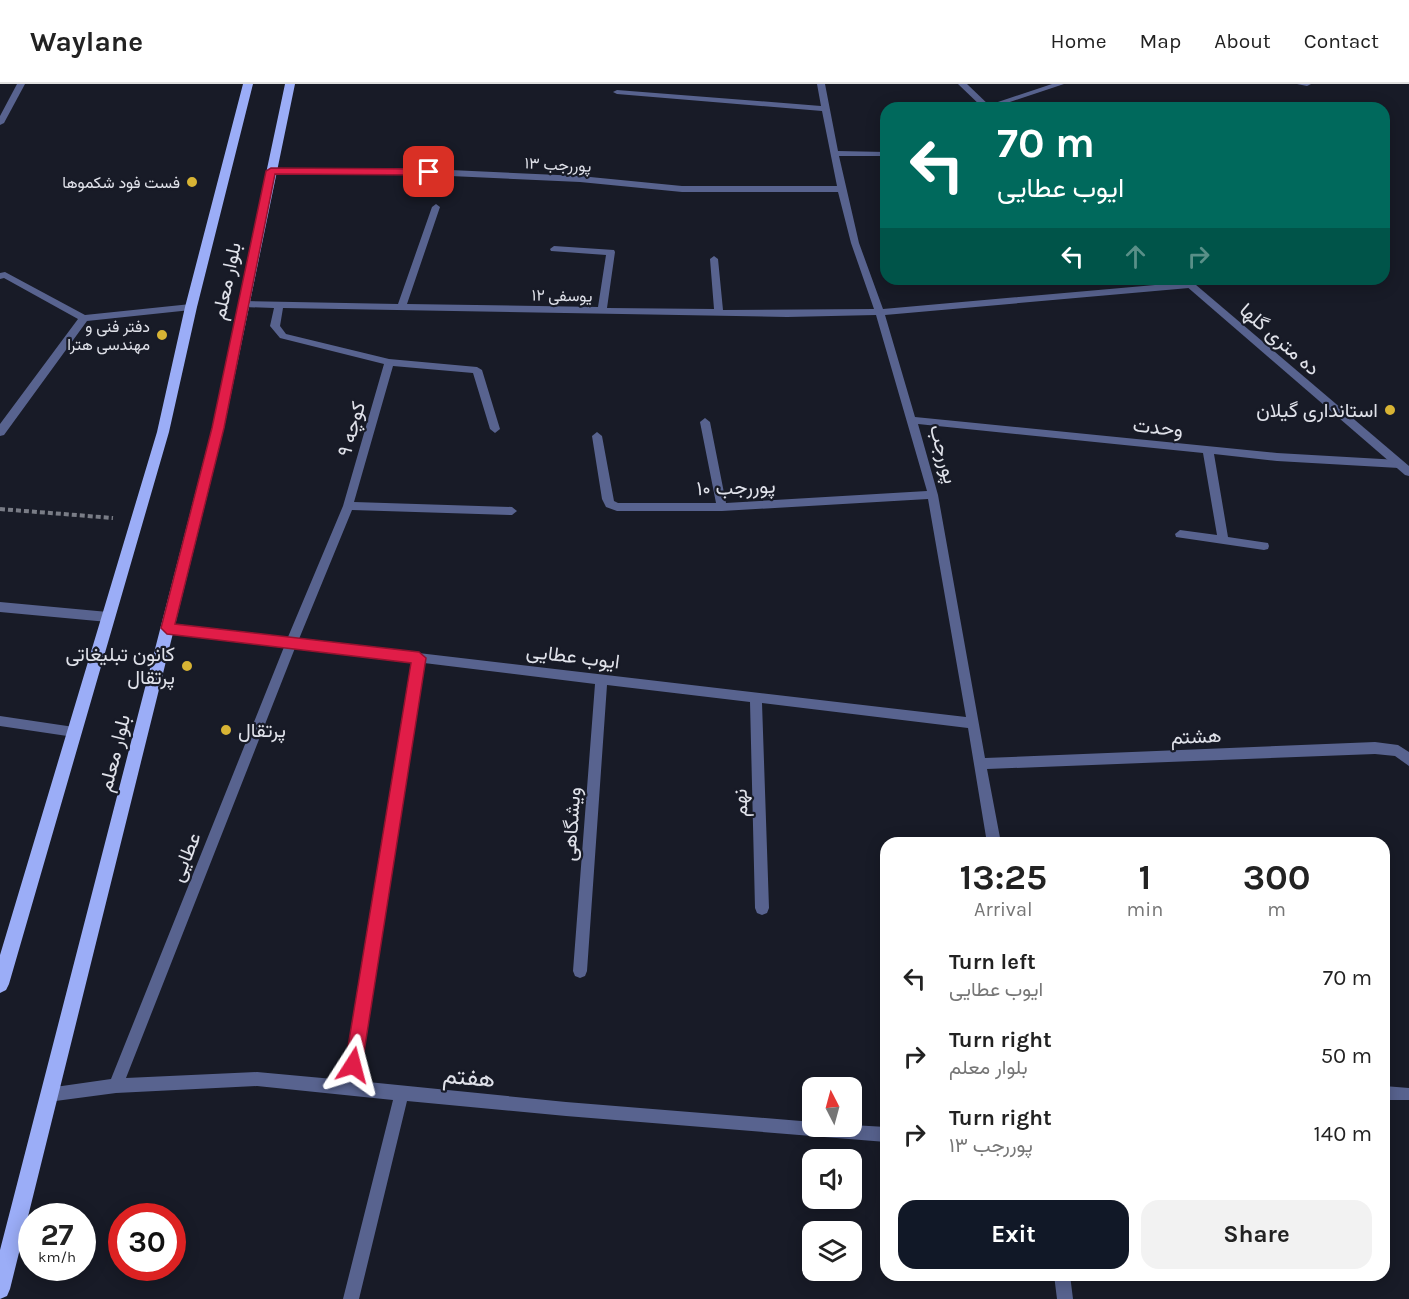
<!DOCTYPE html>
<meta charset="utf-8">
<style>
:root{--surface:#fff;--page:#f2f2f2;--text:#222;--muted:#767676;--line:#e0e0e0;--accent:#111827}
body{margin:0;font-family:Karla,Vazirmatn,sans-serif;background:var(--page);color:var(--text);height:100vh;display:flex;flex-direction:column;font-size:22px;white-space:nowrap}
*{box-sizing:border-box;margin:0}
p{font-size:20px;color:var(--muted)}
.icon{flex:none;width:33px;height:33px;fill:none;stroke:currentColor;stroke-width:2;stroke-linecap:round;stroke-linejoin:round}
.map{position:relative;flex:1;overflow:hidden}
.panel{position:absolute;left:880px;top:753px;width:510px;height:444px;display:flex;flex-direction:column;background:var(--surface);border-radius:18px;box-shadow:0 3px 15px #0003}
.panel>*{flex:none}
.banner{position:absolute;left:880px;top:18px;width:510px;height:183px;border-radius:18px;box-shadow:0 3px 15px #0003;background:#00695c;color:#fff;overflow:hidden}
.needle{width:39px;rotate:354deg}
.buttons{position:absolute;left:802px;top:993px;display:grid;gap:12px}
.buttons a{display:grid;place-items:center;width:60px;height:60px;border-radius:12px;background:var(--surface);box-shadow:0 3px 15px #0003;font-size:30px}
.speed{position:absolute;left:18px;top:1119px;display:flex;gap:12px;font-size:30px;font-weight:700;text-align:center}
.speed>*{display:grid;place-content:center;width:78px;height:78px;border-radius:50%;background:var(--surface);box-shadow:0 3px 15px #0003;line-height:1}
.speed small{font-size:15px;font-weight:400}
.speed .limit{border:9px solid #d22;background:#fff;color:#111}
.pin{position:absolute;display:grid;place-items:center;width:51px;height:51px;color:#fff;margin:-26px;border-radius:12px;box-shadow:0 3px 9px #0006}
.me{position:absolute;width:66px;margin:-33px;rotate:9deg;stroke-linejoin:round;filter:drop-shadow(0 0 4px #0008)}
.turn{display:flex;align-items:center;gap:21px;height:126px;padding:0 18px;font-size:27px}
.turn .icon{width:78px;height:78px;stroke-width:2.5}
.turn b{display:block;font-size:42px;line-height:51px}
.lanes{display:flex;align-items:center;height:57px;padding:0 18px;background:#0003;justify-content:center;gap:30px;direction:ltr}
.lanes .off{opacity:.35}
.eta{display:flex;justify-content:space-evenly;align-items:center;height:102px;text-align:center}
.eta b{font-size:36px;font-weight:700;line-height:42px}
.action{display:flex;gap:12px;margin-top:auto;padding:12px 18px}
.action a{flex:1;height:69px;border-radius:18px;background:var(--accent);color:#fff;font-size:24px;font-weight:700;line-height:69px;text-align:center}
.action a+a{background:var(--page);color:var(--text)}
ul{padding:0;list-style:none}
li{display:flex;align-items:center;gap:18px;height:78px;padding:0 18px}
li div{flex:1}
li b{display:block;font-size:22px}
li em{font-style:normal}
header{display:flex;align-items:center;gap:36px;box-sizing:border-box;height:84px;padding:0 30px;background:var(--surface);border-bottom:2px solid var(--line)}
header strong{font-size:28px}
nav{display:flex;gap:33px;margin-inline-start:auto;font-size:21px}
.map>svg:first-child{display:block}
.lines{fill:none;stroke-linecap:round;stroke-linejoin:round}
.path{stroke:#797c86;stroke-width:4;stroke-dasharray:5 3;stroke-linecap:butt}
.minor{fill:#58638f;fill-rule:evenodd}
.tertiary{fill:#58638f;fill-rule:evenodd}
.primary{fill:#9badf7;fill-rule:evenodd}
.route{fill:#e11d48;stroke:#92132f;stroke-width:1.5}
.poi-dot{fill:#d8b434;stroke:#181b27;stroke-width:2}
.labels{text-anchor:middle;stroke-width:4.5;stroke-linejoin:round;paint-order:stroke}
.far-street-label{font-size:16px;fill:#e0e2ea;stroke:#181b27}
.far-poi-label{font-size:16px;fill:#e0e2ea;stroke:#181b27;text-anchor:end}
.street-label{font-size:20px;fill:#e0e2ea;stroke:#181b27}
.poi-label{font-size:20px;fill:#e0e2ea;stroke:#181b27;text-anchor:end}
.near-street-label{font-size:24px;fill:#e0e2ea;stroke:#181b27}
</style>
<header>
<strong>Waylane</strong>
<nav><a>Home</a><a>Map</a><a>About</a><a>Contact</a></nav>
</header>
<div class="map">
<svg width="1409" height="1215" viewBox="0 0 1409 1215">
<rect width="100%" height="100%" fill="#181b27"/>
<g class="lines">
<polyline class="path" points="0,425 113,434"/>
<g class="minor">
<polygon points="17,0 25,0 4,39 0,41 0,32"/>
<path d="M817 0H825L838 67 886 68V72H839L859 159 883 225 1189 198 1194 201 1189 204 885 231 915 333 1277 369 1399 376 1404 380 1399 384 1277 377 1214 370 1228 453 1268 459 1269 462 1268 465 1264 466 1176 453 1175 450 1180 446 1217 451 1203 369 918 340 938 411 985 674 1375 658 1398 661 1409 668V682L1395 672 1375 670 987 685 1001 759H987L968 644 762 619 769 824 767 829 762 831 757 829 755 824 750 618 607 601 587 887 585 892 580 894 575 892 573 887 595 600 424 579 358 997 566 1018 813 1038V1042H852V1041L886 1043V1058L566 1032 407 1017 359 1215H343L393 1016 257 1002 116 1009 48 1018 43 1016 41 1011 43 1006 48 1004 111 995 284 563 167 549 163 547 161 544 163 541 167 539 288 553 343 422 384 280 280 254 270 242 274 224 243 223 238 220 243 217 398 220 432 123 436 120 440 123 407 220 598 223 606 171 551 167 550 165 554 162 614 166 615 168 607 224 714 225 710 175 714 172 718 175 723 226 874 225 851 159 838 108H682L580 98 407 90H271L267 87 271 84H407L580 92 682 102H837L822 27 617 10 613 8 617 6 821 22ZM283 224 787 233 876 231 927 407 726 419 710 338 705 334 700 338 716 419H618L614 417 602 352 597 348 592 352 602 415 606 423 617 427H722L928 415 966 633 299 555 352 426 512 431 517 427 512 423 354 418 393 282 473 289 490 345 495 349 500 345 482 286 477 283 389 275 286 250 280 242ZM295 564 412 578 344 996 257 988 126 994Z"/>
<polygon points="1052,0 1064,0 992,24 983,23"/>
<polygon points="1297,0 1311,0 1307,2"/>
<polygon points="5,188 85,231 191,220 196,223 191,226 87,237 4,351 0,352 0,340 78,235 4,194 0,195 0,189"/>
<polygon points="0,518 108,528 112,530 114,533 112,536 108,538 0,528"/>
<polygon points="0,632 74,643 78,644 80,648 78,652 74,653 0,642"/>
<polygon points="1384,1002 1409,1004 1409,1016 1384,1016"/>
<polygon points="1054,1191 1070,1191 1073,1215 1057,1215"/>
</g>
<g class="tertiary">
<polygon points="958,0 967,0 992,24 983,24"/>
<polygon points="1178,195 1189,195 1409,382 1409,392 1405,391"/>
</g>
<g class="primary">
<polygon points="243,0 253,0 197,223 169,348 9,900 6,906 0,909 0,871 157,348 185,223"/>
<polygon points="285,0 295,0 224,344 10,1205 7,1212 0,1215 0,1166 212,344"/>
</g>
</g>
<polygon class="route" points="271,84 429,85 434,88 429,91 275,90 224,344 175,540 419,568 426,574 362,981 359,987 353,989 348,987 345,981 411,579 167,550 161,544 212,344 266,87"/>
<g class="poi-dot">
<circle cx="192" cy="98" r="6"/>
<circle cx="162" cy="251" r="6"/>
<circle cx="1390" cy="326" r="6"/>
<circle cx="187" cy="582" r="6"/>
<circle cx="226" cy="646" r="6"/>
</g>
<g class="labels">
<g class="far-street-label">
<text transform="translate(558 80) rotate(3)" y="6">پوررجب ۱۳</text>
<text transform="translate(562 211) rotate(1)" y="6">یوسفی ۱۲</text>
</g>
<g class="far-poi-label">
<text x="180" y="104">فست فود شکموها</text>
<text x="150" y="248">دفتر فنی و<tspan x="150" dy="18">مهندسی هترا</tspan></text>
</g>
<g class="street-label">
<text transform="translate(226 197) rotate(-78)" y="7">بلوار معلم</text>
<text transform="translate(1280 255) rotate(41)" y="7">ده متری گلها</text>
<text transform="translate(1158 343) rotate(6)" y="7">وحدت</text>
<text transform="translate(351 345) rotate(-74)" y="7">کوچه ۹</text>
<text transform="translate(944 370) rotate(75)" y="7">پوررجب</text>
<text transform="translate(736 403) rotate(-2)" y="7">پوررجب ۱۰</text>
<text transform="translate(573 572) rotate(7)" y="7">ایوب عطایی</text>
<text transform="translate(1196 652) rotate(-2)" y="7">هشتم</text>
<text transform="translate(114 669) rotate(-76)" y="7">بلوار معلم</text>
<text transform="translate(740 719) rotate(-92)" y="7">نهم</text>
<text transform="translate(571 740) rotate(-86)" y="7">ویشگاهی</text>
<text transform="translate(185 773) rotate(-68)" y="7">عطایی</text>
</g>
<g class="poi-label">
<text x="1378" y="333">استانداری گیلان</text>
<text x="175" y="577">کانون تبلیغاتی<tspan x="175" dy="23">پرتقال</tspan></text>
<text x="238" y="653" text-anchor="start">پرتقال</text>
</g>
<g class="near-street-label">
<text transform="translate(469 993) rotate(5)" y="8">هفتم</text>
</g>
</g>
</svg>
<div class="buttons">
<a><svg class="needle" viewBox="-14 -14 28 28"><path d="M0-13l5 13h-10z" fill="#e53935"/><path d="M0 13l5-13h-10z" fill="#767676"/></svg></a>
<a><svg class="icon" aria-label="sound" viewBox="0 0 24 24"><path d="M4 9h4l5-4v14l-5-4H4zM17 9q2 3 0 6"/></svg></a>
<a><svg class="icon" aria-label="layers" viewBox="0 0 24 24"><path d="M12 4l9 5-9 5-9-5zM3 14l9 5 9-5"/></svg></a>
</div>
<div class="speed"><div>27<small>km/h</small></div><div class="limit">30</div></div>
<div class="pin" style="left:429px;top:88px;background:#d93025"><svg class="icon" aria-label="arrive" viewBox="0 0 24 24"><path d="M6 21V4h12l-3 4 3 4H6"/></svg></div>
<svg class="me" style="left:353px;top:981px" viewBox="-20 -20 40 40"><path d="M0-17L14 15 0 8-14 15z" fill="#e11d48" stroke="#fff" stroke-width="4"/></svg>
<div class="banner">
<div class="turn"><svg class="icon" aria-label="left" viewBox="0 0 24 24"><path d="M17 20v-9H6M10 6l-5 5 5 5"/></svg><div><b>70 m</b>ایوب عطایی</div></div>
<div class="lanes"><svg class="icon" aria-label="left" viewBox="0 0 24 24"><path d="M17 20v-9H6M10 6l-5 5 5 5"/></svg><svg class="icon off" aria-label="ahead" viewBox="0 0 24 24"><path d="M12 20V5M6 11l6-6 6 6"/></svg><svg class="icon off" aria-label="right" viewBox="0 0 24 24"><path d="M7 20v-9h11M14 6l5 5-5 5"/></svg></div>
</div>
<section class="panel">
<div class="eta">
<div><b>13:25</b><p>Arrival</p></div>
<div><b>1</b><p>min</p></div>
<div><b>300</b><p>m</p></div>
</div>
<ul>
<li><svg class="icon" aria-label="left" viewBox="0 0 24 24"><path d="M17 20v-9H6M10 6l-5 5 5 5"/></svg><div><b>Turn left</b><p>ایوب عطایی</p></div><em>70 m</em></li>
<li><svg class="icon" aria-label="right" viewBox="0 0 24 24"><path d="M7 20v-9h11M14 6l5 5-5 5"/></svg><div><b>Turn right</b><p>بلوار معلم</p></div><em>50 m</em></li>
<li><svg class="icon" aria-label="right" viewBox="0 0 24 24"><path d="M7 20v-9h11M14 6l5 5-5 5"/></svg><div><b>Turn right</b><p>پوررجب ۱۳</p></div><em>140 m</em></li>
</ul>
<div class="action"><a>Exit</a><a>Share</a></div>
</section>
</div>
